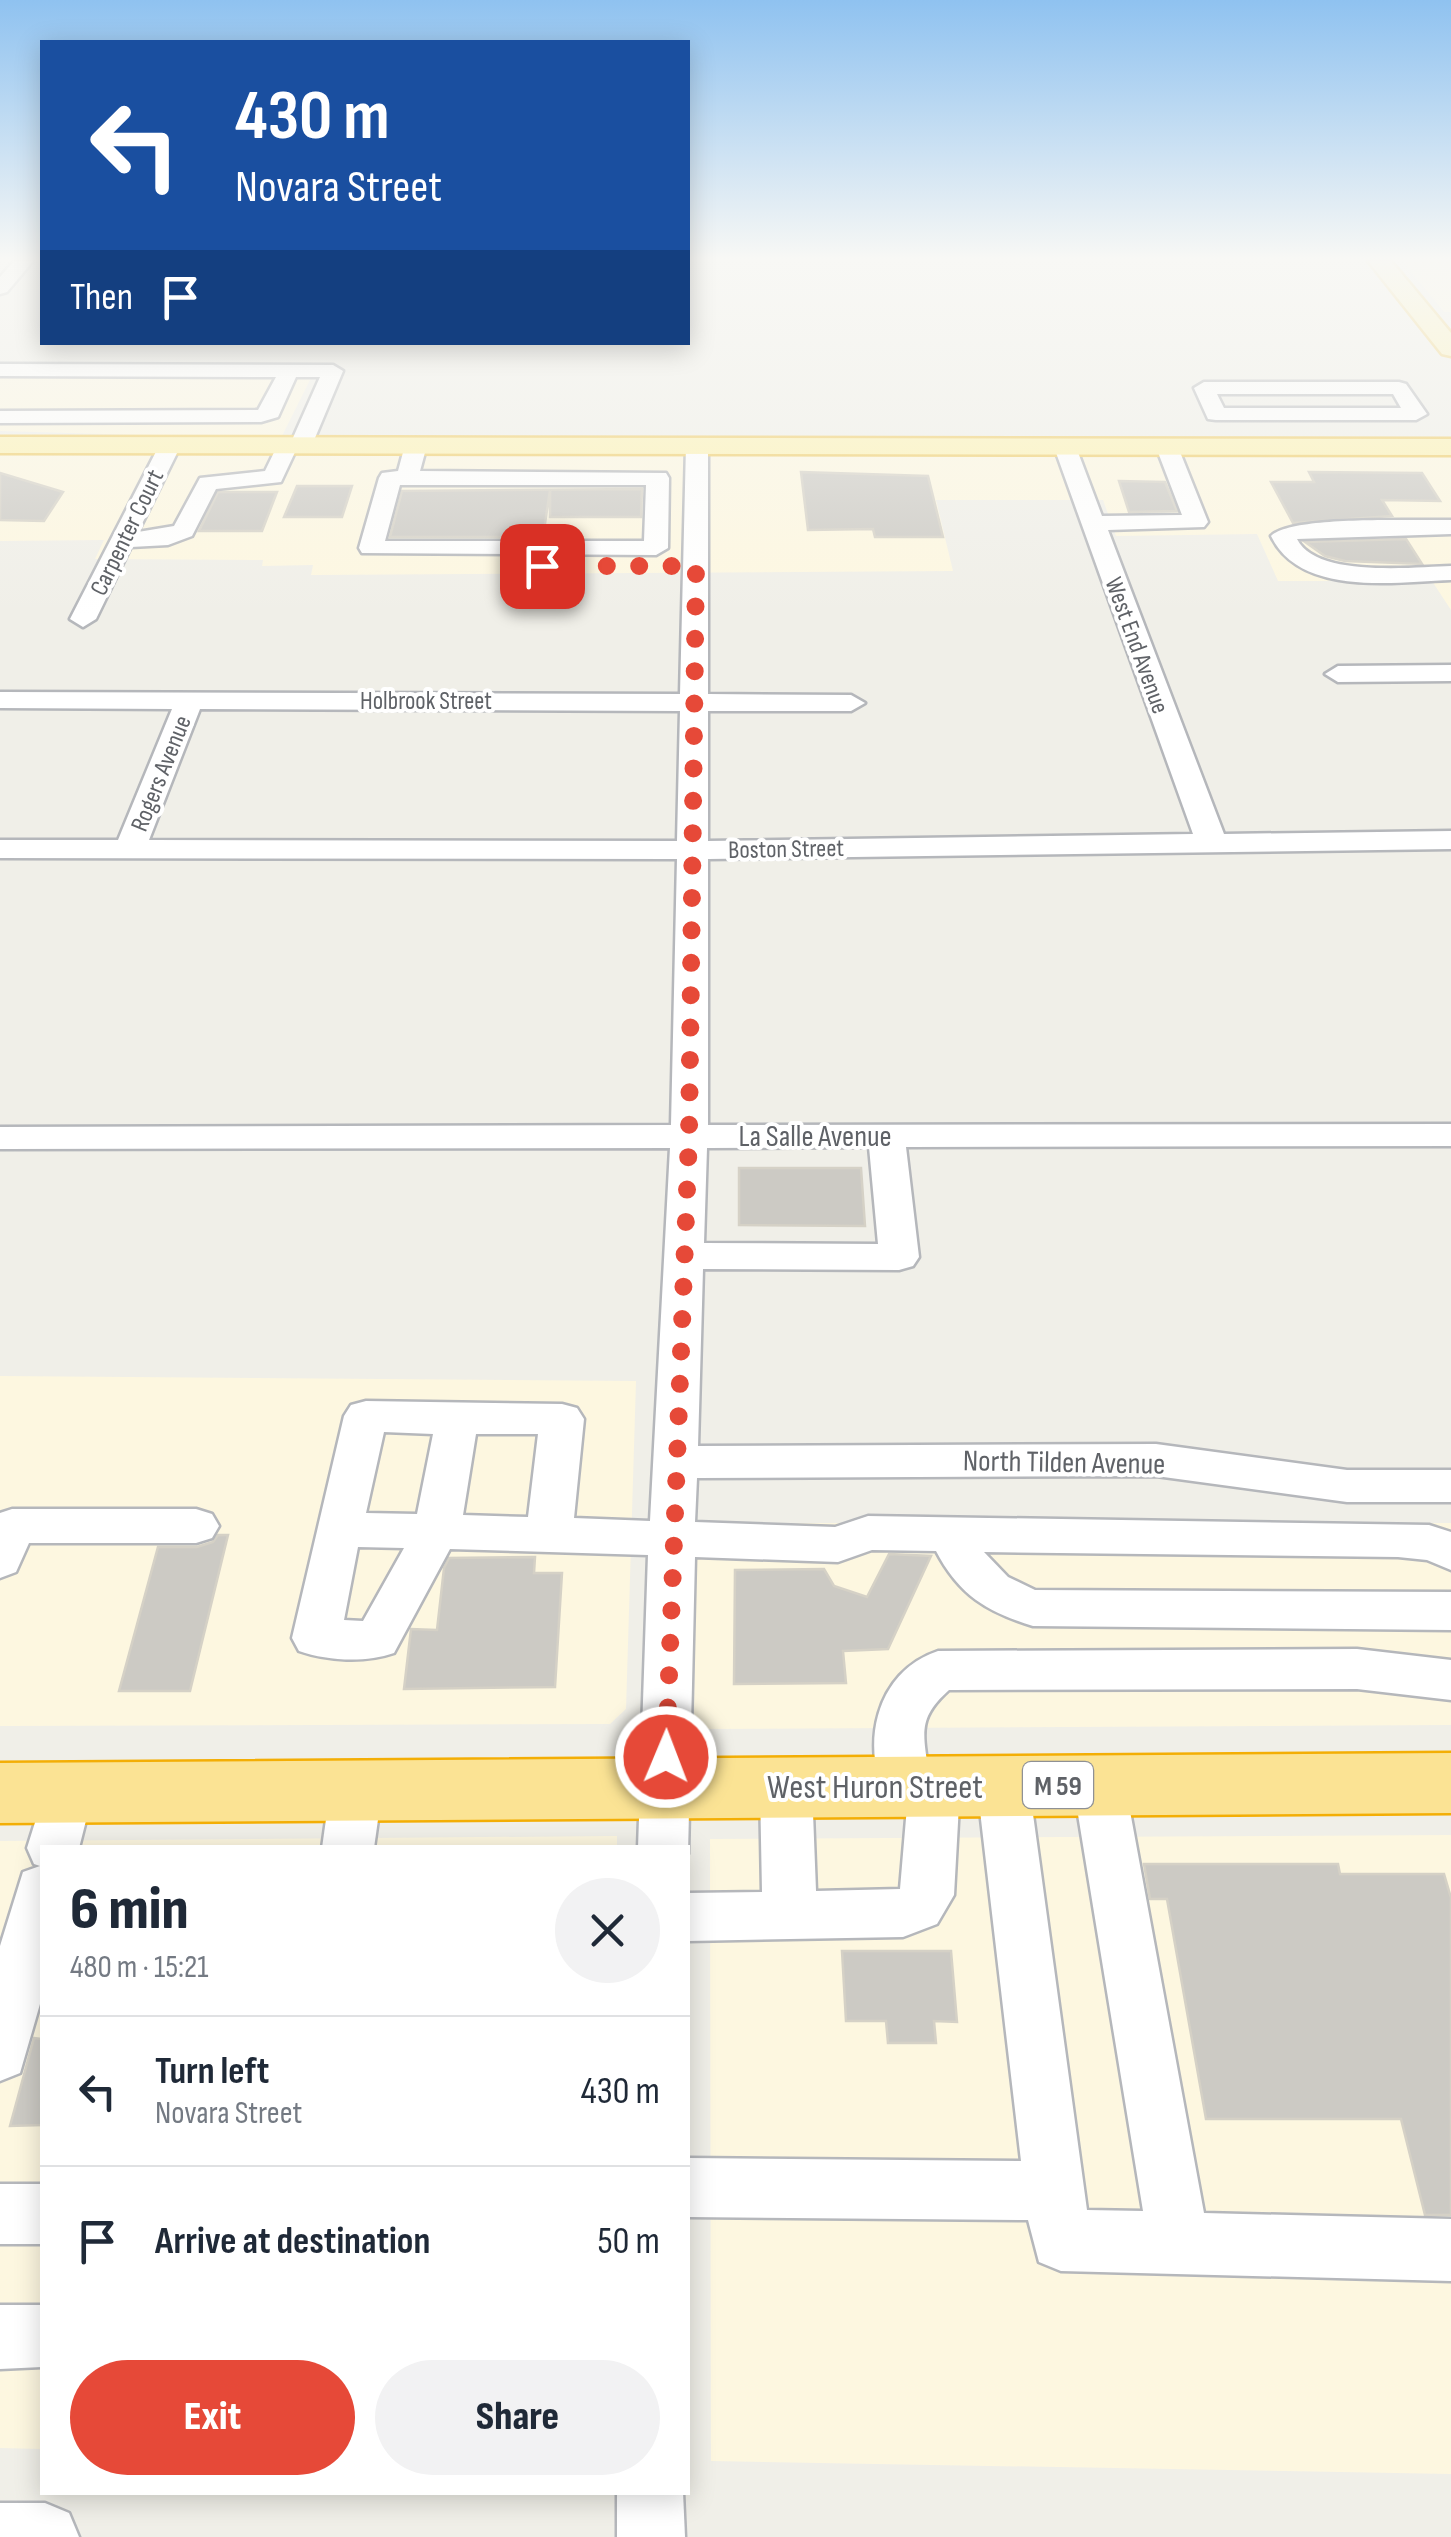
<!DOCTYPE html>
<meta charset="utf-8">
<style>
:root{--surface:#fff;--page:#f2f2f3;--text:#1f2937;--muted:#747a83;--line:#e0e1e3;--accent:#e64938}
body{margin:0;font-family:"Sofia Sans Condensed",sans-serif;background:var(--page);color:var(--text);height:100vh;display:flex;flex-direction:column;font-size:38px;white-space:nowrap}
*{box-sizing:border-box;margin:0}
p{font-size:32px;color:var(--muted)}
.icon{flex:none;width:55px;height:55px;fill:none;stroke:currentColor;stroke-width:2;stroke-linecap:round;stroke-linejoin:round}
.map{position:relative;flex:1;overflow:hidden}
.drawer{position:absolute;left:40px;top:1845px;width:650px;height:650px;display:flex;flex-direction:column;background:var(--surface);border-radius:0px;box-shadow:0 5px 25px #0003}
.drawer>*{flex:none}
.guide{position:absolute;left:40px;top:40px;width:650px;height:305px;border-radius:0px;box-shadow:0 5px 25px #0003;background:#1a4fa0;color:#fff;overflow:hidden}
.pin{position:absolute;display:grid;place-items:center;width:85px;height:85px;color:#fff;margin:-42px;border-radius:20px;box-shadow:0 5px 15px #0006}
.me{position:absolute;width:110px;margin:-55px;rotate:1deg;stroke-linejoin:round;filter:drop-shadow(0 0 8px #0008)}
.turn{display:flex;align-items:center;gap:35px;height:210px;padding:0 30px;font-size:45px}
.turn .icon{width:130px;height:130px;stroke-width:2.5}
.turn b{display:block;font-size:70px;line-height:85px}
.then{display:flex;align-items:center;height:95px;padding:0 30px;background:#0003;gap:20px;font-size:38px}
.round{display:grid;place-items:center;flex:none;width:105px;height:105px;border-radius:52px;background:var(--page)}
.head{display:flex;align-items:center;justify-content:space-between;height:170px;padding:0 30px}
h1{font-size:60px;font-weight:800;line-height:75px}
.action{display:flex;gap:20px;margin-top:auto;padding:20px 30px}
.action a{flex:1;height:115px;border-radius:60px;background:var(--accent);color:#fff;font-size:40px;font-weight:800;line-height:115px;text-align:center}
.action a+a{background:var(--page);color:var(--text)}
ul{padding:0;list-style:none}
li{display:flex;align-items:center;gap:30px;height:150px;padding:0 30px;border-top:2px solid var(--line)}
li div{flex:1}
li b{display:block;font-size:38px}
li em{font-style:normal}
.map>svg:first-child{display:block}
.commercial{fill:#fdf7e0}
.building{fill:#cccac4;stroke:#d5d1c6;stroke-width:2.5}
.lines{fill:none;stroke-linecap:round;stroke-linejoin:round}
.minor-casing{stroke:#b5b7bb;stroke-width:5}
.major-casing{stroke:#efcb62;stroke-width:5}
.highway-casing{stroke:#f3ae05;stroke-width:5}
.minor{fill:#fff;fill-rule:evenodd}
.major{fill:#fdf2b0;fill-rule:evenodd}
.highway{fill:#fbe394;fill-rule:evenodd}
.route{stroke:#e64938;stroke-width:18;stroke-dasharray:0 32.4}
.labels{text-anchor:middle;stroke-width:8;stroke-linejoin:round;paint-order:stroke}
.far-street-label{font-size:25px;fill:#5f6267;stroke:#fff}
.shield{fill:#fff;stroke:#8f9195;stroke-width:2.5}
.shield-label{font-size:28px;font-weight:bold;fill:#5f6267}
.street-label{font-size:30px;fill:#5f6267;stroke:#fff}
.near-street-label{font-size:35px;fill:#5f6267;stroke:#fff}
</style>
<div class="map">
<svg width="1451" height="2537" viewBox="0 0 1451 2537">
<rect width="100%" height="100%" fill="#f0efe8"/>
<g class="commercial">
<polygon points="1402,261 1451,261 1451,312 1444,312"/>
<polygon points="0,365 317,366 282,436 139,435 0,431"/>
<polygon points="0,454 1451,456 1451,610 1432,581 1278,581 1257,534 1116,536 1103,500 936,500 953,571 311,575 313,565 262,566 263,560 95,559 104,540 0,541"/>
<polygon points="0,1376 636,1381 626,1709 610,1724 0,1726"/>
<polygon points="809,1523 1451,1523 1451,1725 694,1729 696,1525"/>
<polygon points="1451,1835 1451,2474 711,2461 710,1839"/>
<polygon points="617,1836 617,1848 42,1848 42,2449 0,2448 0,1841"/>
</g>
<g class="building">
<polygon points="801,472 928,476 943,537 875,537 873,529 808,530"/>
<polygon points="1309,472 1422,473 1440,501 1382,500 1392,516 1293,523 1271,482 1314,482"/>
<polygon points="0,473 63,492 44,521 0,520"/>
<polygon points="1119,481 1165,482 1177,511 1129,512"/>
<polygon points="297,486 352,486 342,517 284,517"/>
<polygon points="642,489 641,517 550,517 550,490 543,537 390,537 402,491"/>
<polygon points="218,492 277,492 262,531 199,531"/>
<polygon points="1406,539 1422,564 1345,561 1325,556 1305,542"/>
<polygon points="739,1168 861,1168 865,1226 739,1225"/>
<polygon points="218,1535 228,1535 190,1691 119,1691 158,1547 197,1547 213,1542"/>
<polygon points="889,1554 931,1556 888,1649 843,1651 846,1683 734,1684 735,1570 824,1569 834,1586 867,1597"/>
<polygon points="535,1557 534,1573 562,1573 555,1687 404,1689 411,1629 437,1630 444,1568 449,1558"/>
<polygon points="1144,1864 1338,1864 1340,1874 1444,1874 1451,1898 1451,2215 1425,2215 1401,2119 1206,2119 1167,1899 1150,1899"/>
<polygon points="842,1951 951,1951 957,2022 934,2021 936,2043 888,2043 886,2021 846,2021"/>
<polygon points="34,2038 42,2039 42,2125 10,2126"/>
</g>
<g class="lines">
<g class="minor-casing">
<g id="minor">
<polygon points="14,261 33,261 7,292 0,294 0,277"/>
<polygon points="0,364 333,365 343,371 312,445 309,450 296,450 281,482 216,489 192,536 168,545 131,547 96,619 83,627 70,619 162,440 170,438 181,445 138,532 174,526 200,478 265,471 280,440 292,440 320,377 296,377 278,417 261,422 0,423 0,411 258,410 276,377 0,376"/>
<path d="M1204 382H1399L1406 384 1427 414 1416 420H1216L1208 419 1194 388ZM1217 394H1393L1401 408H1224Z"/>
<path d="M416 438 427 445 420 471 666 473 669 478 668 548 656 555 362 553 359 548 379 478 382 473 398 471 405 445ZM400 485H646L644 541H385Z"/>
<path d="M697 439 708 446V694L851 695 865 703 851 711H708V841L1193 834 1054 447 1065 440 1076 447 1102 516 1182 515 1156 447 1167 440 1178 447 1208 522 1204 527 1108 530 1224 834 1451 831V849L708 859V1125L1451 1124V1146L906 1147 919 1257 913 1266 899 1270 703 1269 698 1446 1156 1444 1347 1470H1451V1502H1347L1156 1476 697 1478 695 1522 835 1527 868 1516 1429 1525 1451 1532V1570L1427 1560 1398 1557 984 1552 1008 1577 1035 1590 1451 1592V1630L1033 1626C987 1612 959 1595 936 1551L872 1550 838 1562 695 1557 688 1854V1848H638L648 1555 450 1549 394 1653C365 1663 328 1661 299 1651L292 1638 344 1416 351 1405 366 1401 562 1404 577 1408 584 1419 574 1518 650 1521 670 1148 0 1149V1127L671 1125 677 859 0 858V840H118L172 709 0 708V692L680 694 686 446ZM200 709 680 711 677 841 149 840ZM869 1147 878 1244 704 1243 707 1148ZM384 1432 433 1434 417 1514 366 1513ZM476 1434H538L528 1517 463 1515ZM358 1547 404 1548 363 1621 344 1620Z"/>
<path d="M1451 520V534L1297 539C1316 578 1414 567 1451 566V580C1395 582 1300 597 1271 536 1291 515 1417 521 1451 520Z"/>
<polygon points="1451,665 1451,681 1338,682 1325,674 1338,666"/>
<polygon points="12,1509 196,1509 212,1514 219,1526 212,1538 196,1543 29,1543 16,1572 0,1578 0,1513"/>
<path d="M1357 1649 1451 1660V1700L1357 1689 949 1690C920 1716 922 1730 928 1767L934 1764 952 1771 960 1786 954 1895 937 1924 903 1937 688 1941V1893L762 1892 760 1787 768 1772 786 1765 804 1772 812 1787 816 1891 900 1889 907 1807 887 1801C860 1746 875 1672 938 1651Z"/>
<polygon points="1099,1762 1117,1769 1125,1784 1204,2213 1451,2219 1451,2281 1061,2271 1039,2262 1028,2220 688,2217 688,2158 1021,2161 977,1785 985,1770 1003,1763 1021,1770 1029,1785 1087,2210 1143,2211 1073,1784 1081,1769"/>
<polygon points="356,1769 374,1776 382,1791 374,1848 322,1848 330,1791 338,1776"/>
<polygon points="67,1771 85,1778 93,1793 79,1848 42,1848 42,1997 20,2073 0,2081 0,1946 23,1872 40,1866 34,1864 27,1848 49,1778"/>
<rect x="0" y="2184" width="42" height="60"/>
<polygon points="0,2305 42,2305 42,2367 0,2369"/>
<polygon points="617,2492 683,2492 685,2537 617,2537"/>
<polygon points="0,2503 45,2503 69,2513 79,2537 0,2537"/>
</g>
</g>
<g class="major-casing">
<g id="major">
<polygon points="1368,261 1391,261 1451,333 1451,356 1442,354"/>
<polygon points="0,437 1451,439 1451,455 0,453"/>
</g>
</g>
<g class="highway-casing">
<polygon id="highway" points="1451,1753 1451,1813 0,1823 0,1763"/>
</g>
<use href="#minor" class="minor"/>
<use href="#major" class="major"/>
<use href="#highway" class="highway"/>
</g>
<linearGradient id="sky" x2="0" y2="1"><stop stop-color="#8fc2f0"/><stop offset="0.42" stop-color="#f8f8f5"/><stop offset="1" stop-color="#f8f8f5" stop-opacity="0"/></linearGradient>
<rect width="1451" height="616" fill="url(#sky)"/>
<g class="lines">
<polyline class="route" points="542,566 696,566 689,1136 666,1757"/>
</g>
<g class="labels">
<g class="far-street-label">
<text transform="translate(126 532) rotate(-64)" y="9">Carpenter Court</text>
<text transform="translate(1138 645) rotate(70)" y="9">West End Avenue</text>
<text x="426" y="709">Holbrook Street</text>
<text transform="translate(160 773) rotate(-68)" y="9">Rogers Avenue</text>
<text transform="translate(786 848) rotate(-1)" y="9">Boston Street</text>
</g>
<rect class="shield" x="1023" y="1762" width="70" height="46" rx="8"/>
<g class="shield-label">
<text x="1058" y="1795">M 59</text>
</g>
<g class="street-label">
<text x="815" y="1146">La Salle Avenue</text>
<text transform="translate(1064 1462) rotate(1)" y="10">North Tilden Avenue</text>
</g>
<g class="near-street-label">
<text x="875" y="1798">West Huron Street</text>
</g>
</g>
</svg>
<div class="pin" style="left:542px;top:566px;background:#d93025"><svg class="icon" aria-label="arrive" viewBox="0 0 24 24"><path d="M6 21V4h12l-3 4 3 4H6"/></svg></div>
<svg class="me" style="left:666px;top:1757px" viewBox="-20 -20 40 40"><circle r="17" fill="#e64938" stroke="#fff" stroke-width="3"/><path d="M0-11L8 9 0 5-8 9z" fill="#fff"/></svg>
<div class="guide">
<div class="turn"><svg class="icon" aria-label="left" viewBox="0 0 24 24"><path d="M17 20v-9H6M10 6l-5 5 5 5"/></svg><div><b>430 m</b>Novara Street</div></div>
<div class="then">Then<svg class="icon" aria-label="arrive" viewBox="0 0 24 24"><path d="M6 21V4h12l-3 4 3 4H6"/></svg></div>
</div>
<section class="drawer">
<div class="head"><div><h1>6 min</h1><p>480 m · 15:21</p></div><a class="round"><svg class="icon" aria-label="close" viewBox="0 0 24 24"><path d="M6 6l12 12M18 6L6 18"/></svg></a></div>
<ul>
<li><svg class="icon" aria-label="left" viewBox="0 0 24 24"><path d="M17 20v-9H6M10 6l-5 5 5 5"/></svg><div><b>Turn left</b><p>Novara Street</p></div><em>430 m</em></li>
<li><svg class="icon" aria-label="arrive" viewBox="0 0 24 24"><path d="M6 21V4h12l-3 4 3 4H6"/></svg><div><b>Arrive at destination</b></div><em>50 m</em></li>
</ul>
<div class="action"><a>Exit</a><a>Share</a></div>
</section>
</div>
